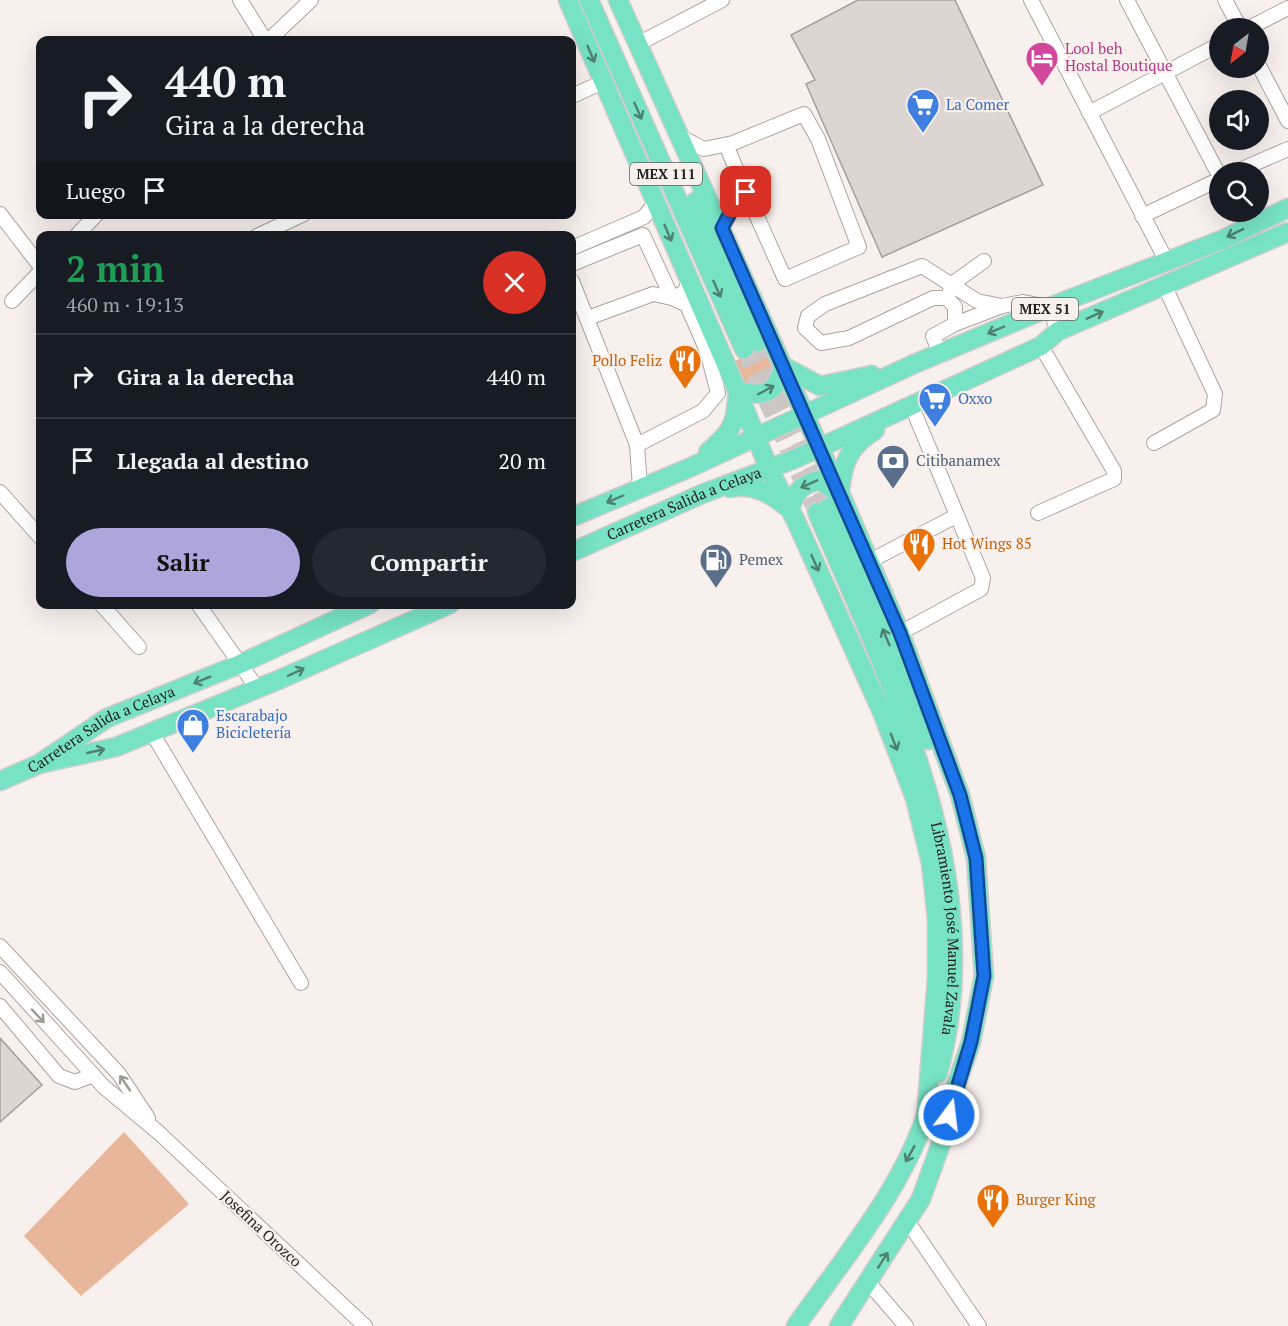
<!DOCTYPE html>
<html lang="es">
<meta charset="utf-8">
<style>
:root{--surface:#171b24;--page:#242831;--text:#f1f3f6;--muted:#9ea1a6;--line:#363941;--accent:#aea5dd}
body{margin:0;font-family:"PT Serif",serif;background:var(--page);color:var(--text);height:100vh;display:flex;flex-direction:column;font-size:22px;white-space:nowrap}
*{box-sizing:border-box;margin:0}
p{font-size:20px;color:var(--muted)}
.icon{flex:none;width:33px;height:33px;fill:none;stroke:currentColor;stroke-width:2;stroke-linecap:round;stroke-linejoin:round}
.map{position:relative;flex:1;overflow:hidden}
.side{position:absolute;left:36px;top:231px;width:540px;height:378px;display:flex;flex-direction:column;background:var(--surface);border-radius:12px;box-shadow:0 6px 24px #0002}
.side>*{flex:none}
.guide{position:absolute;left:36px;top:36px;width:540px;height:183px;border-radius:12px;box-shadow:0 6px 24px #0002;background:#171b24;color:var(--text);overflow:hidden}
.needle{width:39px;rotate:211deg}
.controls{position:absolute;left:1209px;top:18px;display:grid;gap:12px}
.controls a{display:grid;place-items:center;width:60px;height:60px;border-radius:50%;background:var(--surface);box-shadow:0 6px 24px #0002;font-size:30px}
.pin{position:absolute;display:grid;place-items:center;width:51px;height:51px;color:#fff;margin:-26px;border-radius:12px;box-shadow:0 3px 9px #0006}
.me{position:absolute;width:66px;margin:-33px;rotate:15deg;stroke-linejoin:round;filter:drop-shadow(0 0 4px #0008)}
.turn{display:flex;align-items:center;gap:21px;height:126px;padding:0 30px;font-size:27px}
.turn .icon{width:78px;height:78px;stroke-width:2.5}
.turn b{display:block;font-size:42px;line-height:51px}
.then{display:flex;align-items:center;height:57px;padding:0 30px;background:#0003;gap:12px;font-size:22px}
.round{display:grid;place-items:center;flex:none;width:63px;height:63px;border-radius:32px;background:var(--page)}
.headline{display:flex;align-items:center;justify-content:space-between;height:102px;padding:0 30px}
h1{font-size:36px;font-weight:600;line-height:45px;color:#1e9e55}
.cta{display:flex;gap:12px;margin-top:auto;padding:12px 30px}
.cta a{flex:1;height:69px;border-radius:36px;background:var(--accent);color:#111;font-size:24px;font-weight:600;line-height:69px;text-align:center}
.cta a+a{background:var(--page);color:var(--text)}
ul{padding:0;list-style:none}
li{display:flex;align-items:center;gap:18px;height:84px;padding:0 30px;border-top:2px solid var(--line)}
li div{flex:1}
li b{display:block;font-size:22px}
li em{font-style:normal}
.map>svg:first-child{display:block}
.green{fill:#e8b69a}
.building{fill:#ddd5d1;stroke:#a59e9b;stroke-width:1.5}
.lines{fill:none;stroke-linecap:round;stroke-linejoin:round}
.major-tunnel{stroke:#cdc6c4;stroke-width:18;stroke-dasharray:18 9;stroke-linecap:butt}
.minor-casing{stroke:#aba4a1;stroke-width:16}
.major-casing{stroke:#cfcece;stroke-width:21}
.minor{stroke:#fff;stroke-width:14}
.major{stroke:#77e2c4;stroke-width:18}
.oneway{stroke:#4d8172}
.oneway2{stroke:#9c9b9a}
.route-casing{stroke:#114b97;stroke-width:15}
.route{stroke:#1a73e8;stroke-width:10}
.labels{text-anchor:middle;stroke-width:4.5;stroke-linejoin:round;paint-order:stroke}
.shield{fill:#f8f0ed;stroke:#635e5d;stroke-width:1.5}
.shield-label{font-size:14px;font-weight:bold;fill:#23201f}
.hotel-label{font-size:15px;fill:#b23c85;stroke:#f8f0ed;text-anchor:start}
.shop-label{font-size:15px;fill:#366cbe;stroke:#f8f0ed;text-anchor:start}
.food-label{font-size:15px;fill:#c56008;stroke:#f8f0ed;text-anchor:start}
.service-label{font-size:15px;fill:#4e5e75;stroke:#f8f0ed;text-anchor:start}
.street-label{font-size:15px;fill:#23201f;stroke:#f8f0ed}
</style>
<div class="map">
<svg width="1288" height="1326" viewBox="0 0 1288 1326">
<rect width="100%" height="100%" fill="#f8f0ed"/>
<g class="green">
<polygon points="763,347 774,371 767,385 744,385 733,362"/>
<polygon points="124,1132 189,1204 81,1296 24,1236"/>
</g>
<g class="building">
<polygon points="858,0 955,0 1043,185 882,257 806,84 815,80 791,35"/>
<polygon points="0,1038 42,1085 0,1122"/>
</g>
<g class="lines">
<g class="major-tunnel">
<polyline points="758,342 829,507"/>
<polyline points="744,349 817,512"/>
</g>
<g class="minor-casing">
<g id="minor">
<polyline points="240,0 265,40"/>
<polyline points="1031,0 1166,260"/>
<polyline points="1127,0 1220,177"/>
<polyline points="1225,0 1240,28"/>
<polyline points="1249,28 1288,8"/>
<polyline points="269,40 311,0"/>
<polyline points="638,44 722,0"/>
<polyline points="1258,64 1288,121"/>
<polyline points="572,96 603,82"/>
<polyline points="1089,113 1220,44"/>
<polyline points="679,136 704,149 733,143 804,114 818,139 859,247 785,279 746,192 739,197 722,228"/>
<polyline points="726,145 746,192"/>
<polyline points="1235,172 1288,149"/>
<polyline points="0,214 40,266"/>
<polyline points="1142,216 1220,179"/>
<polyline points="76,236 97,214"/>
<polyline points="257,236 304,214"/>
<polyline points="572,248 644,217 655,203"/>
<polyline points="572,264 643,235 672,298 687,305 707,351 718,393 703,411 637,445"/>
<polyline points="572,281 637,445 640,488"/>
<polyline points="950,291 952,284 984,261"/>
<polyline points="12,301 40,272"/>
<polyline points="588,318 653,294 672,298 685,292 688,281"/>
<polyline points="955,324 1002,306"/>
<polyline points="940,353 933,336 955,324 955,307 947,298 933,298 849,338 821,343 805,328 808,316 825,304 922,266 977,301 1002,306 1023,302 1049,307 1058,331"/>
<polyline points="1154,443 1213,410 1215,394 1164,285"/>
<polyline points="0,492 40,537"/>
<polyline points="1038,513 1114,479 1114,471 1041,346"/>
<polyline points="868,562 956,516"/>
<polyline points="101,604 139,647"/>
<polyline points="198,604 257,688"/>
<polyline points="900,633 981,589 983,578 912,407"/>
<polyline points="151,731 301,983"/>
<polyline points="0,946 119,1074 148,1118"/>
<polyline points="0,972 104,1087 158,1132 365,1326"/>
<polyline points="0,1006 59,1076 75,1082 93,1075"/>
<polyline points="908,1222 979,1326"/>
<polyline points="869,1283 906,1326"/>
</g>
</g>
<g class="major-casing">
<g id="major">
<polyline points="568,0 737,390 769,469 796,521 882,712 915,798 931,863 937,919 937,978 926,1117"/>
<polyline points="589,0 744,349"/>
<polyline points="618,0 840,493 900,633 960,795 976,858 984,976 971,1042 954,1092"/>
<polyline points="696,201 758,342"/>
<polyline points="783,366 820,386 872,375"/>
<path d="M737 390C763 398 777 394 783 366"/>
<path d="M708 452C729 434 736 426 737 398"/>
<path d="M730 488C753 483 770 493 787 507"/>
<path d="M840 491C843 462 849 446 875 430"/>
<polyline points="829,507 928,740"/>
<path d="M790 510C795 491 801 485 819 480L839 493"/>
<path id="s1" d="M817 512C891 686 992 879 938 1073"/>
<polyline points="572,517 689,468 914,364 1065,301 1224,239 1288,208"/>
<path id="s2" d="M572 552 702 494 797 458 1041 346 1058 331 1288 232"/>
<polyline points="39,764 116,747 283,678 450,604"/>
<path id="s3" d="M0 781 39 764 107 718 240 664 370 604"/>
<path d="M796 1326C843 1259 907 1184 929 1105"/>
<polyline points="839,1326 921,1199 943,1138 957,1082"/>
</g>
</g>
<use href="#minor" class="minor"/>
<use href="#major" class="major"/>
</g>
<defs><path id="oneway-shaft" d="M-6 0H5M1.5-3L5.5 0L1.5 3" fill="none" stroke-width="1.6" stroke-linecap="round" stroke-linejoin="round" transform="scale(1.5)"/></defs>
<g class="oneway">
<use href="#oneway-shaft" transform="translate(591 54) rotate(67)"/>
<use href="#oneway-shaft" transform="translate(638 111) rotate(66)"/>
<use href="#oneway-shaft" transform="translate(668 233) rotate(67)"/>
<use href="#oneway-shaft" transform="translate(1235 233) rotate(154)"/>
<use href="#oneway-shaft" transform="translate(717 289) rotate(66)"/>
<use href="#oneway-shaft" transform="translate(1095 315) rotate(-24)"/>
<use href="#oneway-shaft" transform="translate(996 330) rotate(157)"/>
<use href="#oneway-shaft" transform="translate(766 390) rotate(-28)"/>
<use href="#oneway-shaft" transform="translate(809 484) rotate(156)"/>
<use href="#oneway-shaft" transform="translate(615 499) rotate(157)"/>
<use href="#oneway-shaft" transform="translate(815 563) rotate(66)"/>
<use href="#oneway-shaft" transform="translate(886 637) rotate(-113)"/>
<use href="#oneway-shaft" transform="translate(296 672) rotate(-25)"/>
<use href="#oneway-shaft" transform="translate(202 680) rotate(158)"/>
<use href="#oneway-shaft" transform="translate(894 742) rotate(69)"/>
<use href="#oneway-shaft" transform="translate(96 751) rotate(-13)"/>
<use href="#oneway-shaft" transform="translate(910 1154) rotate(119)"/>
<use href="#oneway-shaft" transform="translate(883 1260) rotate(-57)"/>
</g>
<g class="oneway2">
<use href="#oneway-shaft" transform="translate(38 1016) rotate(47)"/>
<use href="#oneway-shaft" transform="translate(125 1083) rotate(-124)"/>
</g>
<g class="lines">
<g class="route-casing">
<polyline id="route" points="746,192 739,196 722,228 900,633 960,795 976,858 984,976 971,1042 949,1115"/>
</g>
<use href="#route" class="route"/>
</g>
<defs>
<g id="hotel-pin" transform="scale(1.725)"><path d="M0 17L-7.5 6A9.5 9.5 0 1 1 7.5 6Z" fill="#d1479c" stroke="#f8f0ed"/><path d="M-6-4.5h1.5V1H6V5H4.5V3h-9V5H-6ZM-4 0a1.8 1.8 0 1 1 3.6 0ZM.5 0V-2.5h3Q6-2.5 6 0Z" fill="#fff"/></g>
<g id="supermarket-pin" transform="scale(1.725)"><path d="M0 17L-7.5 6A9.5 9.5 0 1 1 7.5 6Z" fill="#3f7fe0" stroke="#f8f0ed"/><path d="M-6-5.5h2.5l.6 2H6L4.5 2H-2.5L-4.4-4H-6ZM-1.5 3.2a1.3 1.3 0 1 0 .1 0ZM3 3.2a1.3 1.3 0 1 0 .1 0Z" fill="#fff"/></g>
<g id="restaurant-pin" transform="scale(1.725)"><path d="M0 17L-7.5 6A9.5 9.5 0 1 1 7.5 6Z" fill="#e8710a" stroke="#f8f0ed"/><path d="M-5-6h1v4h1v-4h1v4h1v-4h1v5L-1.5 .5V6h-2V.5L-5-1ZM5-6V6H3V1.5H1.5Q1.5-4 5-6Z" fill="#fff"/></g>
<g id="bank-pin" transform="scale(1.725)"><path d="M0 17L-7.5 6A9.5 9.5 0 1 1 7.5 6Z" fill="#5c6f8a" stroke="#f8f0ed"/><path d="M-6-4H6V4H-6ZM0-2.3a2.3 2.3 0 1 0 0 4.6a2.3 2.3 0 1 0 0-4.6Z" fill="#fff"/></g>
<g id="fuel-pin" transform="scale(1.725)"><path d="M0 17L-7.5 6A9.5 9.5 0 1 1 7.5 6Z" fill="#5c6f8a" stroke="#f8f0ed"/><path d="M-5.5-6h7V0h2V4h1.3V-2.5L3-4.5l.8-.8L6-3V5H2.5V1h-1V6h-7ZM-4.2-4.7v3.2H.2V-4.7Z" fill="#fff"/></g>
<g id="shop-pin" transform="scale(1.725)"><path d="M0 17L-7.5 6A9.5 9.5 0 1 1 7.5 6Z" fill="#3f7fe0" stroke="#f8f0ed"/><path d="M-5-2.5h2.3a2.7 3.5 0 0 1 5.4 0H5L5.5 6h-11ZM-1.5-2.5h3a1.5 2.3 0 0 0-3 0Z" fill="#fff"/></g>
</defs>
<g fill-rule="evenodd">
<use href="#hotel-pin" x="1042" y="58"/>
<use href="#supermarket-pin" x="923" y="105"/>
<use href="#restaurant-pin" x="685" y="361"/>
<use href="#supermarket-pin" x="935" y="399"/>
<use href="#bank-pin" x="893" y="461"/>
<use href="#restaurant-pin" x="919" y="544"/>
<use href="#fuel-pin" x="716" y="560"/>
<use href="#shop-pin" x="193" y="725"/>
<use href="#restaurant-pin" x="993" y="1200"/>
</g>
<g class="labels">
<g class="shield">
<rect x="630" y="163" width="72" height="22" rx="4.5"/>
<rect x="1012" y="298" width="66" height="22" rx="4.5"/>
</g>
<g class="shield-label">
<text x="666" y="179">MEX 111</text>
<text x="1045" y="314">MEX 51</text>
</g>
<g class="hotel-label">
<text x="1065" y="54">Lool beh<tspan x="1065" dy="17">Hostal Boutique</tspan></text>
</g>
<g class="shop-label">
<text x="946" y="110">La Comer</text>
<text x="958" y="404">Oxxo</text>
<text x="216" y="721">Escarabajo<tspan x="216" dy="17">Bicicletería</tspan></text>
</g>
<g class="food-label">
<text x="662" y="366" text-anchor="end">Pollo Feliz</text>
<text x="942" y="549">Hot Wings 85</text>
<text x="1016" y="1205">Burger King</text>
</g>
<g class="service-label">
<text x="916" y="466">Citibanamex</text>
<text x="739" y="565">Pemex</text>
</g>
<g class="street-label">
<text dy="5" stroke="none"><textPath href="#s2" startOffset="122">Carretera Salida a Celaya</textPath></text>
<text dy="5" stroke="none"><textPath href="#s3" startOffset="114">Carretera Salida a Celaya</textPath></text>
<text dy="5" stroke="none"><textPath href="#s1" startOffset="440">Libramiento José Manuel Zavala</textPath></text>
<text transform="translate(261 1229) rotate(43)" y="5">Josefina Orozco</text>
</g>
</g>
</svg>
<div class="controls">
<a><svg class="needle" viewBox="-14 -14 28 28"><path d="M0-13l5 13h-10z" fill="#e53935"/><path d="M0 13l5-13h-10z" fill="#9ea1a6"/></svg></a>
<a><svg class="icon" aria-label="sound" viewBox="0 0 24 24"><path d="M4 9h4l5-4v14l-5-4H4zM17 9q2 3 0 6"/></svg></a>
<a><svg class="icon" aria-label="search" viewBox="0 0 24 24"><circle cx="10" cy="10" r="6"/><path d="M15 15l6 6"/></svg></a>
</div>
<div class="pin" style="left:746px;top:192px;background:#d93025"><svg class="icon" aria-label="arrive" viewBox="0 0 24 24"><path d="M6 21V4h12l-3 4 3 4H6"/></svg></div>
<svg class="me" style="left:949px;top:1115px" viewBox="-20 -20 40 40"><circle r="17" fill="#1a73e8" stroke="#fff" stroke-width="3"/><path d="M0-11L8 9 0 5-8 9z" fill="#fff"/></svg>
<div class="guide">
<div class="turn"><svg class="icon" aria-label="right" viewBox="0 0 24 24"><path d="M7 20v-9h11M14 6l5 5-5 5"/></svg><div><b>440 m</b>Gira a la derecha</div></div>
<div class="then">Luego<svg class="icon" aria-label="arrive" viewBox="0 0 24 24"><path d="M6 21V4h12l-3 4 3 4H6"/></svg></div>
</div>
<section class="side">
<div class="headline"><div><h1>2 min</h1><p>460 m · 19:13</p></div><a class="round" style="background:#d93025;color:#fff"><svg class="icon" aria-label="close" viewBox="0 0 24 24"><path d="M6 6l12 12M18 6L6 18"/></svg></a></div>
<ul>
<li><svg class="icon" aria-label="right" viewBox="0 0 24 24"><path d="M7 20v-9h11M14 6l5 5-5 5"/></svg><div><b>Gira a la derecha</b></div><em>440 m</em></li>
<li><svg class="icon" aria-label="arrive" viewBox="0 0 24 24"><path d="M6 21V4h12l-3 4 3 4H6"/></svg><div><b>Llegada al destino</b></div><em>20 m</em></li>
</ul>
<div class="cta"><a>Salir</a><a>Compartir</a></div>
</section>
</div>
